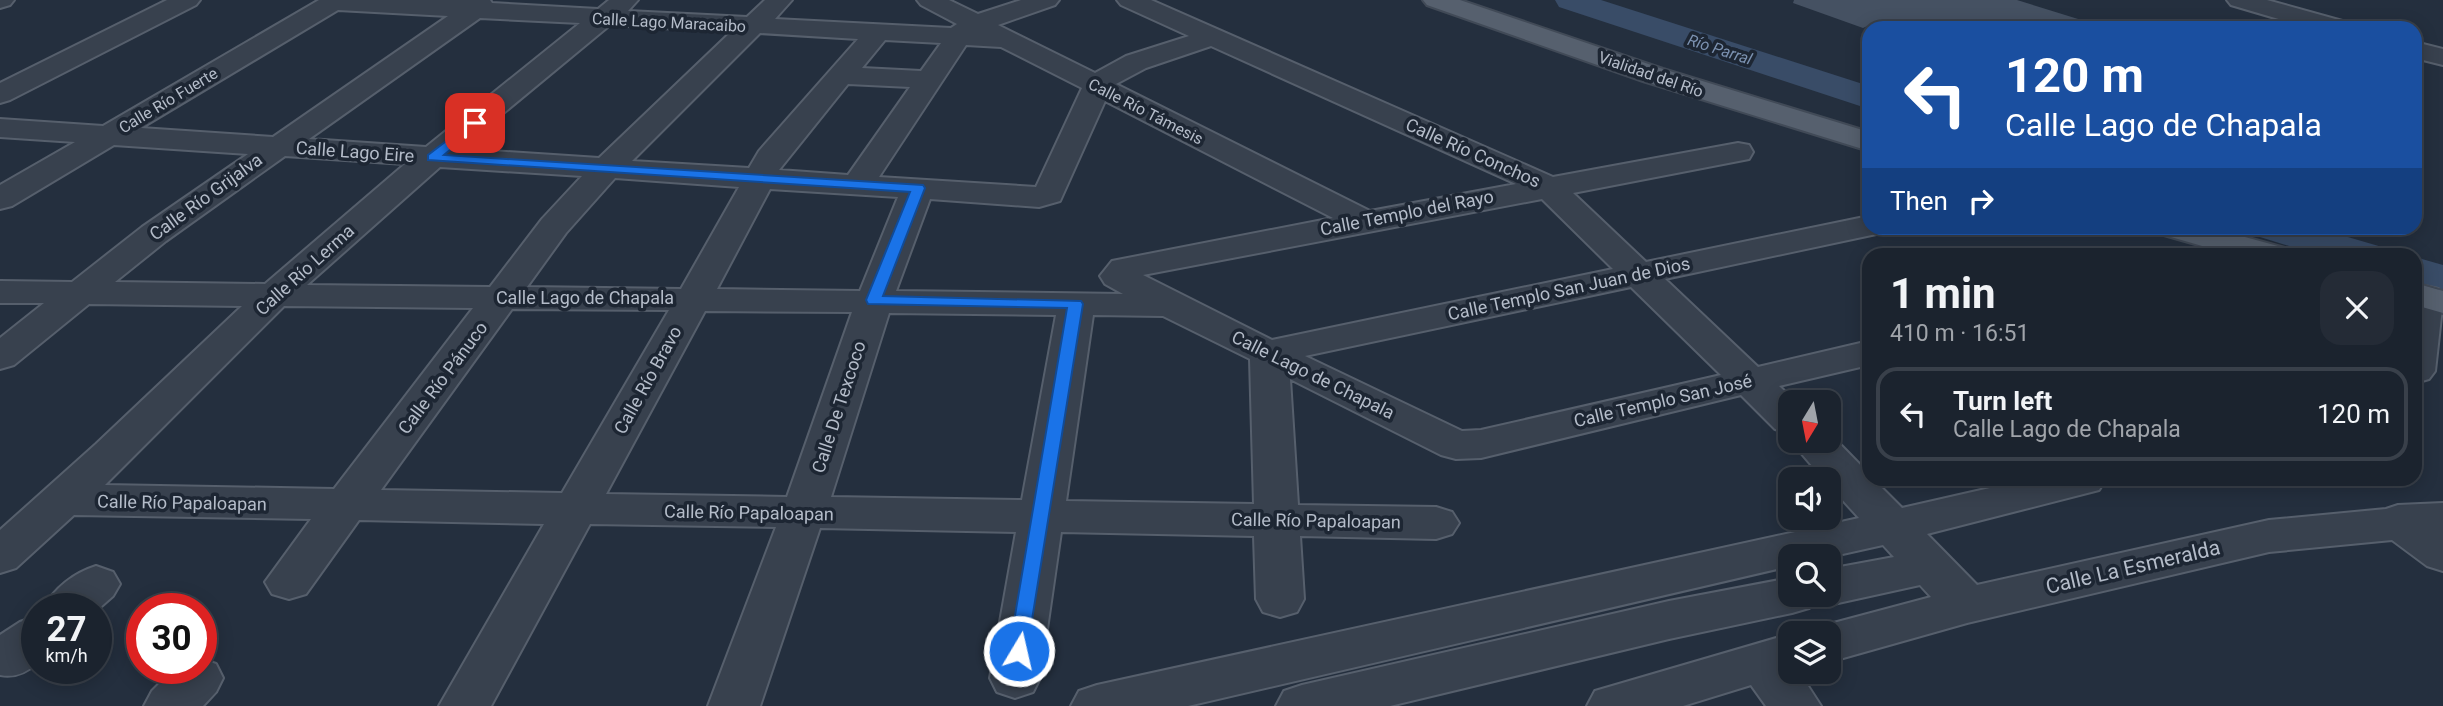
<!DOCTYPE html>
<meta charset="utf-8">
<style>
:root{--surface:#1b232e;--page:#242b36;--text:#f1f3f6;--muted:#a0a4aa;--line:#39404a}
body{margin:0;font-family:Roboto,sans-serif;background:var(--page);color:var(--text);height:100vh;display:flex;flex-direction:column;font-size:26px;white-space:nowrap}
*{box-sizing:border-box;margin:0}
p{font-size:23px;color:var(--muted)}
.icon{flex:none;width:38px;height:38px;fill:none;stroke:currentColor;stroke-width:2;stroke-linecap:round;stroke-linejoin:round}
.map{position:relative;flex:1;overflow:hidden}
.side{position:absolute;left:1862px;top:248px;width:560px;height:238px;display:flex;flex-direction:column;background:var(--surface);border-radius:21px;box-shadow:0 4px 18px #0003,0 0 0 2px var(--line)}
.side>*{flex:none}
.banner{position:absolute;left:1862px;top:21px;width:560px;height:214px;border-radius:21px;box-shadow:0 4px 18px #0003,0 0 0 2px var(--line);background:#1a4fa0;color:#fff;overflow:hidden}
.needle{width:46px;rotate:190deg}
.fabs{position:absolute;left:1778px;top:390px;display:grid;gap:14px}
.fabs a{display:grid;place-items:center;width:63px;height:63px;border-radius:14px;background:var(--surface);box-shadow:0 4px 18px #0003,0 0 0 2px var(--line);font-size:35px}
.speed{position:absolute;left:21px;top:593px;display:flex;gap:14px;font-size:35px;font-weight:700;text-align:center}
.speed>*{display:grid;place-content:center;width:91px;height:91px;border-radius:50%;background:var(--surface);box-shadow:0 4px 18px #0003,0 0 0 2px var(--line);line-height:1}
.speed small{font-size:18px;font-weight:400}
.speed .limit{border:10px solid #d22;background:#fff;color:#111}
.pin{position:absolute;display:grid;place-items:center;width:60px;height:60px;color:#fff;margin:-30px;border-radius:14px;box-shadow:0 4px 10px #0006}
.me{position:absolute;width:77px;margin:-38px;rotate:9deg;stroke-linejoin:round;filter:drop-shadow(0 0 5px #0008)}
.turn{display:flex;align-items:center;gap:24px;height:147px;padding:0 28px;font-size:32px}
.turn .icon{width:91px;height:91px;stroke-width:2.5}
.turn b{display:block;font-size:49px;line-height:60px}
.then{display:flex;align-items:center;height:66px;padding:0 28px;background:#0003;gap:14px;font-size:26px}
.round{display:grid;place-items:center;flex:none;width:74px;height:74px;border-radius:21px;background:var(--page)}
.summary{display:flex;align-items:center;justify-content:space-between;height:119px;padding:0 28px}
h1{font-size:42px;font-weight:700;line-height:52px}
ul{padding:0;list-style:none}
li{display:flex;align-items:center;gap:21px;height:94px;margin:0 14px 10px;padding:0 14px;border:4px solid var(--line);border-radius:21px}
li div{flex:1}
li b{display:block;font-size:26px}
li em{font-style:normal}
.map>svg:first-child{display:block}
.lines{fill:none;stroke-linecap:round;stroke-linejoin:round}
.river{fill:#394c67;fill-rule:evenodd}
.building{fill:#455162}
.minor-casing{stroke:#565f6c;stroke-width:4}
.major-casing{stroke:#414a57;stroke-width:4}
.minor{fill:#38414e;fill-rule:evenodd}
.major{fill:#56606e;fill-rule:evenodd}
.route{fill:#1a73e8;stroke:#114b97;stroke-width:2}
.labels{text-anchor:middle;stroke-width:7;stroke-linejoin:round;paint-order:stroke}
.far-street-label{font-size:16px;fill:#b4bcc9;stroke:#1d2633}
.far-water-label{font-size:16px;font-style:italic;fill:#7c92b1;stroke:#1d2633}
.street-label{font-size:18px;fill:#b4bcc9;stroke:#1d2633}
.near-street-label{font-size:21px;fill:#b4bcc9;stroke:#1d2633}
</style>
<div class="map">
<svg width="2443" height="706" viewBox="0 0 2443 706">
<rect width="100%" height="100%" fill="#242f3e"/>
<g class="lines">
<g class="river">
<polygon points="1555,0 1601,0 1869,86 1869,109 1559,7"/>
<polygon points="2255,228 2317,228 2382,247 2388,256 2321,256 2260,237"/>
<polygon points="2415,257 2443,265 2443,292 2415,284"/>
</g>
</g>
<polygon class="building" points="1794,0 2017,0 2091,23 2091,28 1887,28 1874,23 1863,28 1793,3"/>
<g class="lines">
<g class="minor-casing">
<g id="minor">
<polygon points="0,0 14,0 10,5 0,8"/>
<polygon points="167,0 200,0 196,5 10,100 0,103 0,83"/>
<path d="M319 0H490L492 3 598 9 609 0H638L628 11 747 17 765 0H792L775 19 951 28 957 24 921 5 917 0H949L978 14 1021 0H1059L1055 5 998 25 1095 73 1126 56 1189 36 1121 5 1117 0H1151L1553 177 1738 143 1749 145 1753 152 1749 159 1573 193 1646 262 1869 216V228H1885L1881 233 1665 279 1758 367 1869 341V365L1779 386 1796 402H1790V433L1775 429 1741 395 1481 458 1456 459 1441 455 1290 379 1298 505 1436 507 1452 512 1459 523 1452 534 1436 539 1300 536 1304 599 1297 612 1280 617 1263 612 1256 599 1254 536 1061 532 1040 678 1033 692 1015 698 997 692 990 678 1016 532 820 528 760 706H708L776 527 590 524 491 706H439L544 524 359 520 306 594 289 599 272 594 265 582 311 519 74 515 16 568 0 573V530L96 444 242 306 89 304 14 365 0 369V338L44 303H0V281L72 282 142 227 248 154 114 145 12 206 0 209V185L75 142 0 137V119L103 126ZM338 10 448 16 273 137 141 128ZM480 18 580 23 426 147 309 139ZM610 25 731 32 599 158 460 149ZM760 33 858 39 759 151 749 168 632 161ZM885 40 941 43 921 71 862 68ZM966 45 1001 47 1082 88 1036 187 879 177ZM1211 46 1516 184 1370 211 1116 84 1146 68ZM848 84 910 87 848 175 779 170ZM1105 101 1333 218 1112 261 1100 276 1105 284 1123 294 896 291 930 199 1039 207 1060 201ZM285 156 405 164 265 284 115 282 166 241ZM440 167 582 176 542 219 490 287 307 285ZM615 178 739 187 681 289 527 287 566 233ZM770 189 898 197 860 291 717 289ZM1542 199 1613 269 1272 340 1143 275ZM1631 287 1721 375 1481 430 1462 431 1305 356ZM284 306 473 308 334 489 105 485ZM512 309 669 310 562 493 381 490ZM705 311 852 312 787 497 606 494ZM889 313 1056 315 1022 500 831 497ZM1093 315 1163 316 1250 359 1254 504 1066 501Z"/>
<polygon points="2227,0 2267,0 2346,22 2350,28 2309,28 2231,5"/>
<polygon points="2415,42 2443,49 2443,65 2415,58"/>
<polygon points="2425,286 2438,289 2443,299 2435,371 2429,379 2415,383 2415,289"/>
<polygon points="1829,433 1869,474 1869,480 1874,480 1902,508 2025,480 2105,480 2099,490 1927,534 1977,585 2269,520 2386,509 2398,505 2443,503 2443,571 2427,566 2392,540 2269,552 1967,623 1829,662 1829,634 1809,634 1811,629 1931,597 1920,585 1829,605 1813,600 1809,608 1792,613 1669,639 1390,706 1276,706 1284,691 1302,685 1669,601 1790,578 1790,595 1829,595 1829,569 1894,557 1883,545 1829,557 1790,556 1790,566 1188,706 1071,706 1079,691 1097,685 1859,518 1829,485 1829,480 1824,480 1791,441 1829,441"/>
<path d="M96 566 113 572 120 584 113 596 96 611 43 609C54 588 74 573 96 566Z"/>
<path d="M37 616V663C26 673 15 678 0 675V635L20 622Z"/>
<polygon points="1790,634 1790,672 1799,672 1821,706 1766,706 1751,685 1683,706 1587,706 1595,691"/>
<polygon points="201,659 216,664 223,678 216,692 203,706 144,706 152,691 175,668 201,668"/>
</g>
</g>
<g class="major-casing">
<g id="major">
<polygon points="1423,0 1460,0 1663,69 1869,132 1869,151 1643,81 1427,5"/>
<polygon points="2159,228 2212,228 2289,249 2294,256 2237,256 2164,235"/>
<polygon points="2415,283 2443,291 2443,313 2415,305"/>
</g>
</g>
<use href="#minor" class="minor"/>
<use href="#major" class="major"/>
</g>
<polygon class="route" points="475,119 480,120 480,125 444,155 923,185 925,188 883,296 1081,301 1083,304 1026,657 1019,659 1012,657 1009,651 1067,308 868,304 866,300 910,192 428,160 428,155"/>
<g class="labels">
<g class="far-street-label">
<text transform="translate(669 22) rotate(3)" y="6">Calle Lago Maracaibo</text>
<text transform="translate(1651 74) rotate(19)" y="6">Vialidad del Río</text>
<text transform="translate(168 100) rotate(-31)" y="6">Calle Río Fuerte</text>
<text transform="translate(1146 111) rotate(27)" y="6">Calle Río Támesis</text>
</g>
<g class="far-water-label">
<text transform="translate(1720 49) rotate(18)" y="6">Río Parral</text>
</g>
<g class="street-label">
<text transform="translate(355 152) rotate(4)" y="6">Calle Lago Eire</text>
<text transform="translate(1473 153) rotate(24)" y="6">Calle Río Conchos</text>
<text transform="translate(206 197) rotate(-36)" y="6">Calle Río Grijalva</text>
<text transform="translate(1407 213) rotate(-11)" y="6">Calle Templo del Rayo</text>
<text transform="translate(305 270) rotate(-42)" y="6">Calle Río Lerma</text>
<text transform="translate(1569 289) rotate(-12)" y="6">Calle Templo San Juan de Dios</text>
<text x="585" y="304">Calle Lago de Chapala</text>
<text transform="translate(1313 375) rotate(26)" y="6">Calle Lago de Chapala</text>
<text transform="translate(443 378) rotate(-53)" y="6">Calle Río Pánuco</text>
<text transform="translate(648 380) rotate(-61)" y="6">Calle Río Bravo</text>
<text transform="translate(1663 401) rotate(-13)" y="6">Calle Templo San José</text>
<text transform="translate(839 407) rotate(-72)" y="6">Calle De Texcoco</text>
<text transform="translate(182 503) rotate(1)" y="6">Calle Río Papaloapan</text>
<text transform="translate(749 513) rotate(1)" y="6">Calle Río Papaloapan</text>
<text transform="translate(1316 521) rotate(1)" y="6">Calle Río Papaloapan</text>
</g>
<g class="near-street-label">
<text transform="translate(2133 567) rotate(-13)" y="7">Calle La Esmeralda</text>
</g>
</g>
</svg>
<div class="fabs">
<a><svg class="needle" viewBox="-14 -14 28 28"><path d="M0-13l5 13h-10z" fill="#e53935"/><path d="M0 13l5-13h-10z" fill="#a0a4aa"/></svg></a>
<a><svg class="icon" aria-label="sound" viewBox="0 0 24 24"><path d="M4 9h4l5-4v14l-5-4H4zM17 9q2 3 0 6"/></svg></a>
<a><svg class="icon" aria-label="search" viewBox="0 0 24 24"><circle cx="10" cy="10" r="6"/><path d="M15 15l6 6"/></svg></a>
<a><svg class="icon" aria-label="layers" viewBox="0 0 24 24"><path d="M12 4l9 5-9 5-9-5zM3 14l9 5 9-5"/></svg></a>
</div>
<div class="speed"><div>27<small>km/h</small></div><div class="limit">30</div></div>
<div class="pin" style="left:475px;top:123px;background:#d93025"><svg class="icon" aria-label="arrive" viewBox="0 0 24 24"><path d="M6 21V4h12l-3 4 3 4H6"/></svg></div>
<svg class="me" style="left:1019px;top:651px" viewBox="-20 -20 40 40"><circle r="17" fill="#1a73e8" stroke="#fff" stroke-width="3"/><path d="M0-11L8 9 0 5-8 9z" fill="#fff"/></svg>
<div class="banner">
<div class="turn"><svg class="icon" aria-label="left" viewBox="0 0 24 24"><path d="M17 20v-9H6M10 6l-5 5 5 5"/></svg><div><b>120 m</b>Calle Lago de Chapala</div></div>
<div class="then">Then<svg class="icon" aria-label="right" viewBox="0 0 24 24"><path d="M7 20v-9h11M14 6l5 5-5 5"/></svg></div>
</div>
<section class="side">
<div class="summary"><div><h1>1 min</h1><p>410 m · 16:51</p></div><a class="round"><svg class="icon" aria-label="close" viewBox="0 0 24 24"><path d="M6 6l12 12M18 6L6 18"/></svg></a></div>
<ul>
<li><svg class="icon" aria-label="left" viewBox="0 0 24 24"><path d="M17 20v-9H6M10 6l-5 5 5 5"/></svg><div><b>Turn left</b><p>Calle Lago de Chapala</p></div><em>120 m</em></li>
</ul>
</section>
</div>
